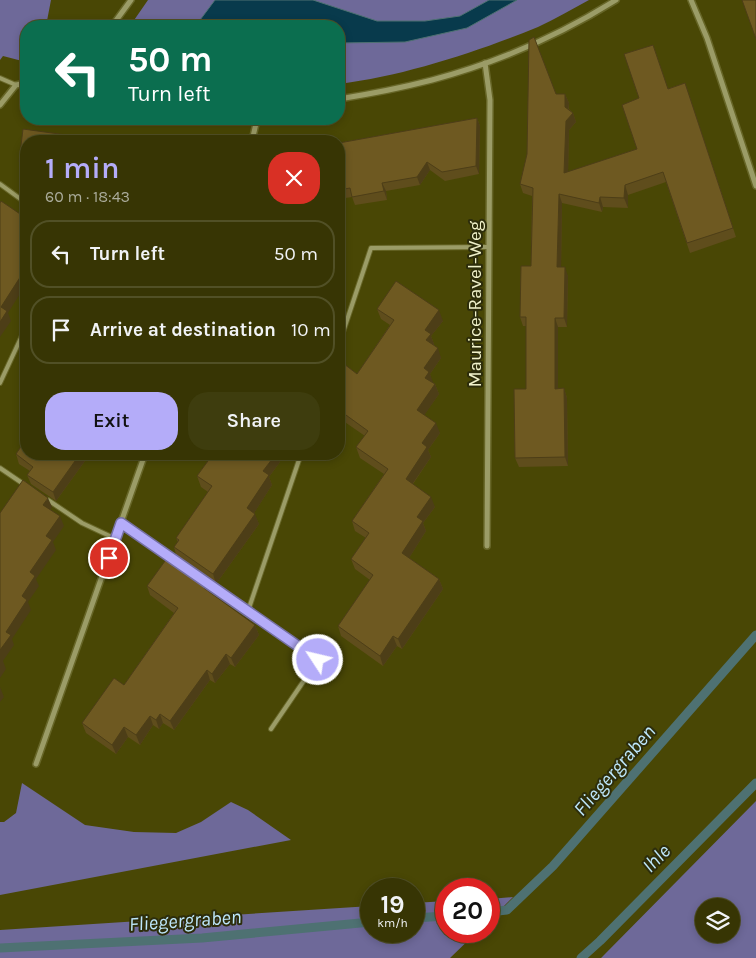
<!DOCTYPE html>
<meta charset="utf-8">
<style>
:root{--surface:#373504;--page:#3e3d0e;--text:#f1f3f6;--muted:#aaab9a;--line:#515026;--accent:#b4acf9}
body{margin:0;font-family:Karla,sans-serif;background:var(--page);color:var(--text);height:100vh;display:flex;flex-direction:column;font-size:19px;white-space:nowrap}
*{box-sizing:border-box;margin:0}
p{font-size:16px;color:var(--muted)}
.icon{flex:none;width:28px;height:28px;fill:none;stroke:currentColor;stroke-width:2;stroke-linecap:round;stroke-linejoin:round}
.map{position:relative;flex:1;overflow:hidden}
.side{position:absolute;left:20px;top:135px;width:325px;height:325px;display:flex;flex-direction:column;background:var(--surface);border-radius:20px;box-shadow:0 2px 8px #0003,0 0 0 1px var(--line)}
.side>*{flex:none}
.guide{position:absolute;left:20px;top:20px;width:325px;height:105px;border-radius:20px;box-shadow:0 2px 8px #0003,0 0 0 1px var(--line);background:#0b6e4f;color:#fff;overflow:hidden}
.controls{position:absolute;left:695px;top:898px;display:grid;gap:10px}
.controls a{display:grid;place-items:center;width:45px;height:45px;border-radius:50%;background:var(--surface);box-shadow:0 2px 8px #0003,0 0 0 1px var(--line);font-size:25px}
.speed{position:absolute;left:360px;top:878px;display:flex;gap:10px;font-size:25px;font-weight:700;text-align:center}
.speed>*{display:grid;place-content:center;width:65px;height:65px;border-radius:50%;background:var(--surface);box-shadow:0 2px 8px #0003,0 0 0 1px var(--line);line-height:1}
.speed small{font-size:12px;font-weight:400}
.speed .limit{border:8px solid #d22;background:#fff;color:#111}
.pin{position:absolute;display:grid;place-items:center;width:42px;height:42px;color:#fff;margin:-21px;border:2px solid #fff;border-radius:50%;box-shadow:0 1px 5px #0007}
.me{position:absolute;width:55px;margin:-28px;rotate:305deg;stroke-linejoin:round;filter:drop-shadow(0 0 4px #0008)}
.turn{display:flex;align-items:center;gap:18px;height:105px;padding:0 25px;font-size:22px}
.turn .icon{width:65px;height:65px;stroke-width:2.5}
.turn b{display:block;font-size:35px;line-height:42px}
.round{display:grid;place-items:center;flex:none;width:52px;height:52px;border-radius:20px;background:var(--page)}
.summary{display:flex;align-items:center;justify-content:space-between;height:85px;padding:0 25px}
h1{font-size:30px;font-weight:600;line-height:38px;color:var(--accent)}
.primary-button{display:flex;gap:10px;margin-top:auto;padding:10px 25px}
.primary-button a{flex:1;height:58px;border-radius:20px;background:var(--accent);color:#111;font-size:20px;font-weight:600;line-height:58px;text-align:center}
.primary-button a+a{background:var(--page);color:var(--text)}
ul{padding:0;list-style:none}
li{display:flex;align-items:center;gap:15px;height:68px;margin:0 10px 8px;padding:0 15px;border:2px solid var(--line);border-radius:20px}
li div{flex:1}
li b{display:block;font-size:19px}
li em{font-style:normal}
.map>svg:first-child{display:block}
.green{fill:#6e6999;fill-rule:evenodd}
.water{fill:#083a4c;stroke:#4e7172}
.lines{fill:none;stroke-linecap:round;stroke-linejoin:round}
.stream{stroke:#4e7172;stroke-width:9}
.lane-casing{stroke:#676628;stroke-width:6}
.street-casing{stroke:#676628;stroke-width:8}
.lane{stroke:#9b9c67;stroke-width:4}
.street{stroke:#9b9c67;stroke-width:5}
.wall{fill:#5f4d1c}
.shaded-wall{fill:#4d3e17}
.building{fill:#6e5921;stroke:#4d3e17}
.route-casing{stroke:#7570a2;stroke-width:12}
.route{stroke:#b4acf9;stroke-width:9}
.labels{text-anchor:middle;stroke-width:4;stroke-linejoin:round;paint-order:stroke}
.street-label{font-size:19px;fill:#f0f1ca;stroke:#2d2d0b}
.water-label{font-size:20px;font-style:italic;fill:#bee7fb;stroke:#2d2d0b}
</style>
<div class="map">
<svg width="756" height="958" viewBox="0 0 756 958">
<rect width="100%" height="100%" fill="#494705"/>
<g class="green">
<polygon points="0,0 51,0 46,26 26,26 26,62 3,56 0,60"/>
<path d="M148 0H589C572 9 555 19 538 27 477 52 404 76 339 84V26H130Z"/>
<polygon points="22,783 85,825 134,832 176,833 201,822 231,802 248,810 291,840 0,895 0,822 4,822 16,813"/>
<path d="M756 801V958H601L604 955ZM704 906H731V934H704Z"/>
<polygon points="513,897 489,921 489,899"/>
<polygon points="446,901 446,931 478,931 450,958 0,958 0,930 371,906 371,931 414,931 414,903"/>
</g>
<polygon class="water" points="215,0 313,0 377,21 425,21 460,16 489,0 517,0 467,28 405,42 339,43 339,26 204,26 200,20"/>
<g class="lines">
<g class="stream">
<polyline points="489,912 507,910 553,866 756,635"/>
<polyline points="414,918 446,916"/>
<polyline points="0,948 202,938 371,922"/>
<polyline points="581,958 600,941 756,783"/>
</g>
<g class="lane-casing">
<g id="lane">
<polyline points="0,78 16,85"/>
<polyline points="0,184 26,203"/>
<polyline points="339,344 371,248 489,247"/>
<polyline points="0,383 26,327"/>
<polyline points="0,468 25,485"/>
<polyline points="48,500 82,523 116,539"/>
<polyline points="121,523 171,558"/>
<polyline points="208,583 248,611 301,454"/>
<polyline points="248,611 318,660 271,729"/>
</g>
</g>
<g class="street-casing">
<g id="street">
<polyline points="691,0 707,38 756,186"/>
<polyline points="112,26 131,0"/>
<polyline points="485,63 490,100 487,546"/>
<path d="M339 99C370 94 401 88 432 80 496 63 560 35 616 0"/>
<polyline points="0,105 16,85 26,83"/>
<polyline points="252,141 257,119"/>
<polyline points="36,764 145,454"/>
</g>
</g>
<use href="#lane" class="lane"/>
<use href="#street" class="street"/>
</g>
<g class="wall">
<polygon points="685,83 736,237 690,253 666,182 628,195 628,208 603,207 602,212 562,203 561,267 568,276 567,327 558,327 558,389 564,388 567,398 568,466 519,467 515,458 526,389 526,326 523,326 520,317 531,266 532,196 523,193 520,184 556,94 565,94 569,103 569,109 573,113 576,122 569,130 568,172 637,149 639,98"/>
<polygon points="477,118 480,126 479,174 445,181 430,170 420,185 386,191 387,200 355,205 352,197 339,199 339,143"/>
<polygon points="26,141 26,172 22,171 19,162"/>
<polygon points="377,309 443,321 431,336 434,344 434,345 441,358 430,374 432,382 435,384 439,394 424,415 440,433 428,450 431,457 413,484 435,507 423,523 426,531 409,558 439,579 443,589 402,649 397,646 383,666 341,636 338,626 370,580 355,569 351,559 366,538 355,531 352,521 384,474 360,458 356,447 365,436 339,418 339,360 357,374 390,325 381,319"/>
<polygon points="16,454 90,454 56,501 31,484 27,475 30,471 19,464"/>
<polygon points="213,454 277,454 280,462 269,477 272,485 254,513 259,524 216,584 177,558 174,547 178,542 176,538 208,492 201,487 197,476"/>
<polygon points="147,586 212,591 210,593 255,625 259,635 235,667 230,664 215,683 210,680 174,730 163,723 159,729 153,725 140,745 128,737 116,754 86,733 82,723 124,685 174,613 150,595"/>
</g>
<g class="shaded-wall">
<polygon points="565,94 569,103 568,116 565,107"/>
<polygon points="573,113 576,122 569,130 568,183 564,173 566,121"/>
<polygon points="477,118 480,126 479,174 476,166"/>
<polygon points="427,162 430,170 420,185 417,177"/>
<polygon points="382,183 386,191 387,200 384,191"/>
<polygon points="625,185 628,195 628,208 624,198"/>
<polygon points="559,194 562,203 561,276 557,267"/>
<polygon points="600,197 603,207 602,212 599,203"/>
<polygon points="341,267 345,277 339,286 339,271"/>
<polygon points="565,267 568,276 567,327 564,318"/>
<polygon points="26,268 26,284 8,313 11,321 0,337 0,322 1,307"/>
<polygon points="439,310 443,321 431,336 434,344 430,350 426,340 425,330"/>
<polygon points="555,318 558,327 558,398 555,389"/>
<polygon points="438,348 441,358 430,374 433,382 429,388 425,378 424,368"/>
<polygon points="435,384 439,394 421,420 417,410"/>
<polygon points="564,388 567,398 568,466 565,457"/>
<polygon points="436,423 440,433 428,450 431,457 409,489 406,479 422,443"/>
<polygon points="80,454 90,454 56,501 53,492"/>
<polygon points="276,454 277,454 280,462 269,477 272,485 251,518 247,508 263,471"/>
<polygon points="431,497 435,507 423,523 426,531 406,563 402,553 417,517"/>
<polygon points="48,498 52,507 47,514 43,505"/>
<polygon points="255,514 259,524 216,584 213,574"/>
<polygon points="60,516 64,526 53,542 56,550 36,579 39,586 28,602 31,610 12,639 14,645 3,661 6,669 0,678 0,650 6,632 22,596 30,572 46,536"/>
<polygon points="439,579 443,589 402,649 398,639"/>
<polygon points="209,581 212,591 207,598 204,588"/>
<polygon points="255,625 259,635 235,667 231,658"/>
<polygon points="393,636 397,646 383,666 380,656"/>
<polygon points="226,654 230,664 215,683 212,674"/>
<polygon points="207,670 210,680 174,730 170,721"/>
<polygon points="0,687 4,697 0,702"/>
<polygon points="160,714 163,723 159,729 156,720"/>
<polygon points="150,716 153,725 140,745 136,735"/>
<polygon points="124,727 128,737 116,754 112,745"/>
</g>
<g class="building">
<polygon points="742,0 756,0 756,39"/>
<polygon points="534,37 556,94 565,94 565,107 573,113 566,121 564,173 637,149 622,105 639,98 624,54 653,45 668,89 685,83 733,228 687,243 663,172 625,185 624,198 600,197 599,203 559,194 557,267 565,267 564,318 555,318 555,389 564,388 565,457 515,458 514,389 526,389 526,317 520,317 521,266 531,266 533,188 520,184 527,154 529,40"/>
<polygon points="477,118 476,166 442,172 427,162 417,177 382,183 384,191 352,197 350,188 339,190 339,143"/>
<polygon points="23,129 110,141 26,141 26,163 19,162"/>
<polygon points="1,201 26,218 26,268 1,307 7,311 0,322 0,203"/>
<polygon points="396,281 439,310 425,330 431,334 426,340 438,348 424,368 429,372 425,378 435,384 417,410 436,423 422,443 427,447 406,479 431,497 417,517 423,521 402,553 439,579 398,639 393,636 380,656 338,626 373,575 351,559 369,533 352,521 388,469 356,447 368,431 339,410 339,360 357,374 394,320 377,309"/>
<polygon points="26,439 26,454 80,454 53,492 27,475 33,467 16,454"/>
<polygon points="213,454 276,454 263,471 269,475 247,508 255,514 213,574 174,547 179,540 176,538 212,486 197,476"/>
<polygon points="23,480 48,498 43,505 60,516 46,536 52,540 30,572 35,576 22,596 27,600 6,632 11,635 0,650 0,513"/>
<polygon points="170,554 209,581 204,588 255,625 231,658 226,654 212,674 207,670 170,721 160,714 156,720 150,716 136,735 124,727 112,745 82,723 114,678 124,685 178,608 147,586"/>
</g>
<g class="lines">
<g class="route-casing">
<polyline id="route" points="109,558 121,523 318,660"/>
</g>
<use href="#route" class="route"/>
</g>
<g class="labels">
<g class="street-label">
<text transform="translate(474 304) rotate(-90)" y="7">Maurice-Ravel-Weg</text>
</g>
<g class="water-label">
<text transform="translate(614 770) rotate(-49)" y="7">Fliegergraben</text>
<text transform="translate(656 858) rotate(-45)" y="7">Ihle</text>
<text transform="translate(185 920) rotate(-4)" y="7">Fliegergraben</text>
</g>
</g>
</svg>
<div class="controls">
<a><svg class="icon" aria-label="layers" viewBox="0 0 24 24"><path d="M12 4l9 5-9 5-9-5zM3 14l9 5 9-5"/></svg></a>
</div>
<div class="speed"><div>19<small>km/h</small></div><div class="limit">20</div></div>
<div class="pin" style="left:109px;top:558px;background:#d93025"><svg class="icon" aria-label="arrive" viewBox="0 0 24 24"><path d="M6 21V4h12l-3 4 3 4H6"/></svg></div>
<svg class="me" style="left:318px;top:660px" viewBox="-20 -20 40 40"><circle r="17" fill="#b4acf9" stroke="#fff" stroke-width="3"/><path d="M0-11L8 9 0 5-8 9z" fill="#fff"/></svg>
<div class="guide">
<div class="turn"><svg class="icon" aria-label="left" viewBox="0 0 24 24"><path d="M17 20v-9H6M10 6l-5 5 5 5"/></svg><div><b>50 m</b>Turn left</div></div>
</div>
<section class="side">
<div class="summary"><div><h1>1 min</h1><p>60 m · 18:43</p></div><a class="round" style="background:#d93025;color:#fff"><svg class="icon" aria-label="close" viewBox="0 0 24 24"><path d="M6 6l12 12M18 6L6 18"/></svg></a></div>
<ul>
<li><svg class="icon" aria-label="left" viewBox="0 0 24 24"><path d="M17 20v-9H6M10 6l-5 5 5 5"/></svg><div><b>Turn left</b></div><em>50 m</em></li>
<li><svg class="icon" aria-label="arrive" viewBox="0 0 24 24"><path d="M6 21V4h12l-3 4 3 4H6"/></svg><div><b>Arrive at destination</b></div><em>10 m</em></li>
</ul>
<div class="primary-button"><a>Exit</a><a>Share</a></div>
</section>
</div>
